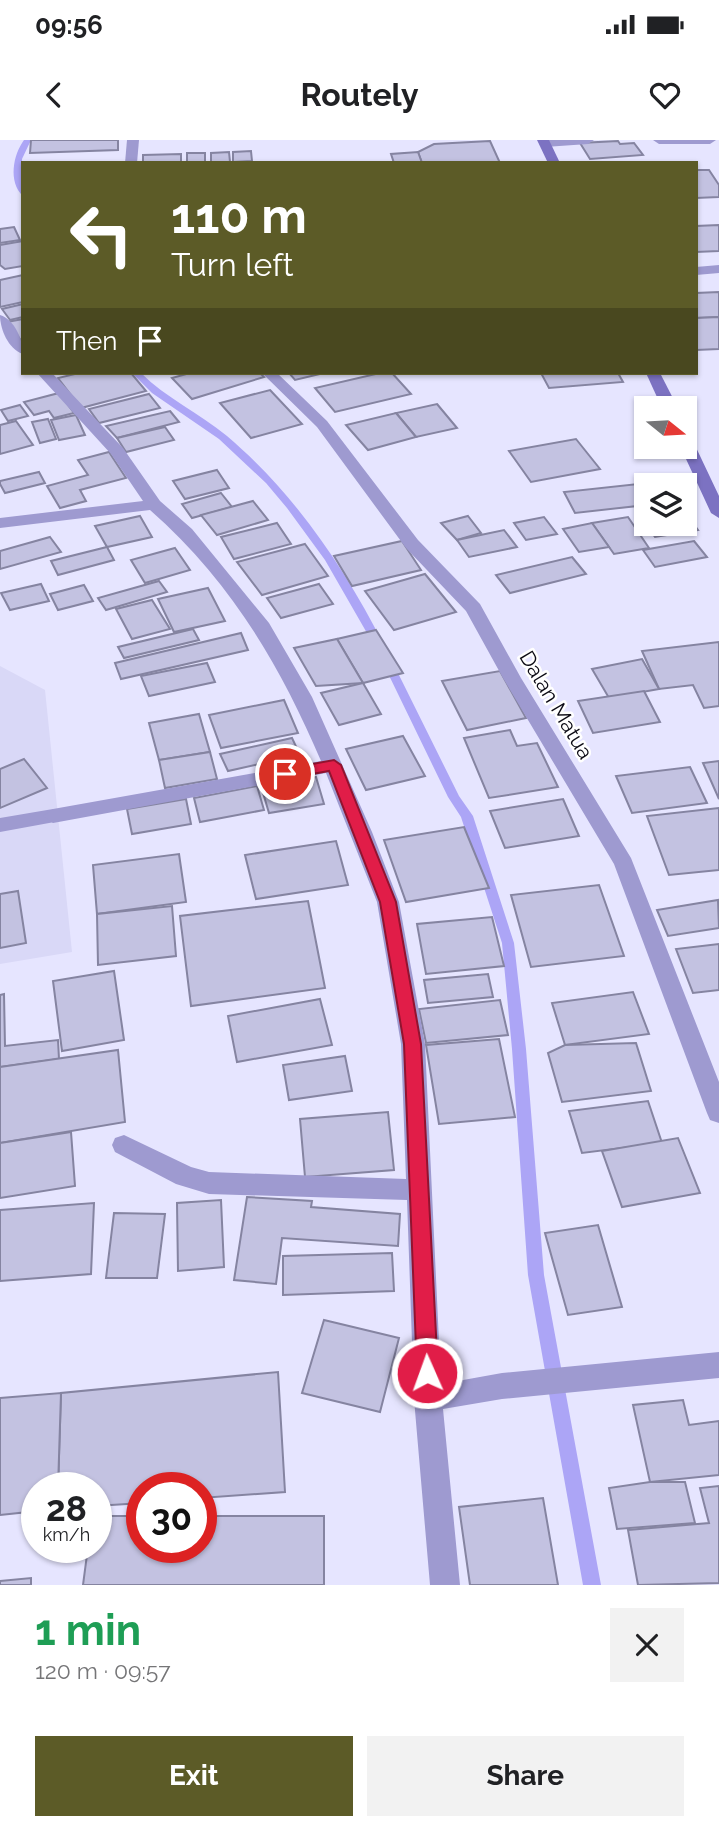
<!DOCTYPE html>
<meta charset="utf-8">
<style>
:root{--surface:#fff;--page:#f2f2f2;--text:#202124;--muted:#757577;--accent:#5c5b27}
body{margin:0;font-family:Raleway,sans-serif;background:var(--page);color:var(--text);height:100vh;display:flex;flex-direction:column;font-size:26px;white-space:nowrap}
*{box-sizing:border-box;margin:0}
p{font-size:23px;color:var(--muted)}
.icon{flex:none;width:38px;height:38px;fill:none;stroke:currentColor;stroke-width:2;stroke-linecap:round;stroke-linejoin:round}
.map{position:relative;height:1445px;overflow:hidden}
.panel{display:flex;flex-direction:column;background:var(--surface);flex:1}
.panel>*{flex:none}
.hud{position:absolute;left:21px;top:21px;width:677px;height:214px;border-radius:0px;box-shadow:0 2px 5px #0004;background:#5c5b27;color:#fff;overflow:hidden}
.needle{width:46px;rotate:108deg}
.tools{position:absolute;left:634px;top:256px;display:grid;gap:14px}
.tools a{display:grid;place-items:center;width:63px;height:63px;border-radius:0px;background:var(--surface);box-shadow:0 2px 5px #0004;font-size:35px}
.speed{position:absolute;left:21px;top:1332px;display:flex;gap:14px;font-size:35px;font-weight:700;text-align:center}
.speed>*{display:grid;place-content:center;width:91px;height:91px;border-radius:50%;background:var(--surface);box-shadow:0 2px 5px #0004;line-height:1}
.speed small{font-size:18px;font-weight:400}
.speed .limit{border:10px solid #d22;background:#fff;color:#111}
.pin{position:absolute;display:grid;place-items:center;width:60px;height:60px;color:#fff;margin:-30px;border:4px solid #fff;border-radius:50%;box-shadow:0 2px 7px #0007}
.me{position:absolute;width:77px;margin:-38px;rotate:358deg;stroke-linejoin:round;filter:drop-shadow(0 0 5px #0008)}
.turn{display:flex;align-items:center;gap:24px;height:147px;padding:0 35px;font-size:32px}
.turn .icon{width:91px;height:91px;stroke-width:2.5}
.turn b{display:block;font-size:49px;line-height:60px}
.then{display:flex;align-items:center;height:66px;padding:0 35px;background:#0003;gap:14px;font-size:26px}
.round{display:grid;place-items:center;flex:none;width:74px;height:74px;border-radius:0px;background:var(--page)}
.summary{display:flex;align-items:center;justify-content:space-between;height:119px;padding:0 35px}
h1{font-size:42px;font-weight:700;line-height:52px;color:#1e9e55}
.cta{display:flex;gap:14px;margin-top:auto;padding:14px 35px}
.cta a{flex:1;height:80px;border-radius:0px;background:var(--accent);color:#fff;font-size:28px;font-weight:700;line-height:80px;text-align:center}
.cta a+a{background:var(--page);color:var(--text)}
.status{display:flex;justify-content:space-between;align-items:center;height:49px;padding:0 35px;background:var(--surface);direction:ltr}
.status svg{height:19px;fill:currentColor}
header{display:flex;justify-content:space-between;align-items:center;height:91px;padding:0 35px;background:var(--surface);font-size:32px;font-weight:700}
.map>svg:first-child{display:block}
.built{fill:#d9d8f7}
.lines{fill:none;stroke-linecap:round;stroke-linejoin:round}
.stream{fill:#aca5f6;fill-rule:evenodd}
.building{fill:#c3c2e1;stroke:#8584a1;stroke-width:2}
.lane{fill:#9e9ad0;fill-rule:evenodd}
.street{fill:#9e9ad0;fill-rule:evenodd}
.secondary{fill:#7c72c2;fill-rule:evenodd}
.route{fill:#e11d48;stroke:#92132f;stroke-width:2}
.labels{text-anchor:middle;stroke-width:5;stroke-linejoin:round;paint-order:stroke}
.street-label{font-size:21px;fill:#0b0a14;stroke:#fff}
</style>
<div class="status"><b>09:56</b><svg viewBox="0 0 49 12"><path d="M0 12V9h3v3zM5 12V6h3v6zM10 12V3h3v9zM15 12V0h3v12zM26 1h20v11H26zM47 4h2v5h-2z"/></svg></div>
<header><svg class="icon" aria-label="back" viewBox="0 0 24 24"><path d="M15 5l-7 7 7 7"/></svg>Routely<svg class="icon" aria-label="heart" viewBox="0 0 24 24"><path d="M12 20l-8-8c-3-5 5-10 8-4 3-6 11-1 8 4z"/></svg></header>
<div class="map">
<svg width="719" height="1445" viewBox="0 0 719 1445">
<rect width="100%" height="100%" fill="#e6e5ff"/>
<polygon class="built" points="0,526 45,550 72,812 0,824"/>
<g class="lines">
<g class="stream">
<path d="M24 0H31L22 19 23 56C8 42 13 15 24 0Z"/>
<path d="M132 233H141C166 258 199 273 227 296 295 354 344 427 384 505L383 507H375L325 420 287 368 266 343 219 299 152 253Z"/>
<polygon points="387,518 392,521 459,656 473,676 514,803 526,909 544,1135 601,1445 583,1445 528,1135 512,909 502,803 461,677 448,657 382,521"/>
</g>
</g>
<g class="building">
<polygon points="31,0 118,0 118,10 30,13"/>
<polygon points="490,1 500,23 422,23 418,12 434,4"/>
<polygon points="618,1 620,4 634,3 643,15 590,19 580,3"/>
<polygon points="251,11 252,21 233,22 233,12"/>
<polygon points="229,12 230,22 211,22 211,13"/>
<polygon points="418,12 422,23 394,23 391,14"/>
<rect x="187" y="13" width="18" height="10"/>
<polygon points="181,14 181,23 143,23 143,15"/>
<polygon points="696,30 709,30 719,45 719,57 696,58"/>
<polygon points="719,85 719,111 696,112 696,86"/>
<polygon points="14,87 20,100 0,103 0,89"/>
<polygon points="23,101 23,126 5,129 0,125 0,105"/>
<polygon points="23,135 23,162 0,167 0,140"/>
<polygon points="719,152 719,177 696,178 696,153"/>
<polygon points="23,164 23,177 10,180 2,169"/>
<polygon points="719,177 719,209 696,210 696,178"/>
<polygon points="23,179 23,203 7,182"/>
<polygon points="79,233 131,233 146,251 81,268 58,238"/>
<polygon points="190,233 260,233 264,237 192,259 172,238"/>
<polygon points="289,233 324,233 295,240"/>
<polygon points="380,233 392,233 411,254 335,272 315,248"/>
<polygon points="541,233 618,233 623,242 549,248"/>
<polygon points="270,250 302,284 251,298 220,263"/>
<polygon points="59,253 74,273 54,278 49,271 34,275 24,262"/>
<polygon points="149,254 160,268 99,283 89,269"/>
<polygon points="437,264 457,288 416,297 396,273"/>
<polygon points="20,265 28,276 8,281 1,270"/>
<polygon points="170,271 179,282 117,298 106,286"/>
<polygon points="396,273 416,297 368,310 346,285"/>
<polygon points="76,275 85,295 59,300 51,280"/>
<polygon points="48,279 56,299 40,303 32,282"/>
<polygon points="16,281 33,305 0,314 0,285"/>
<polygon points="165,287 174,300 126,312 117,298"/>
<polygon points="576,299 600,329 531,342 509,311"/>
<polygon points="109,312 126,338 80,350 86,361 60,368 47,346 88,335 78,320"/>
<polygon points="217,330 229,348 185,359 173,341"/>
<polygon points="39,332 45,343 5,353 0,344 0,341"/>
<polygon points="638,344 646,357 646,365 575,373 564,352"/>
<polygon points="221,353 232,367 192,378 182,364"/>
<polygon points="253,361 268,380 217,395 201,375"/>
<polygon points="646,370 646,383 684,383 684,371 698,390 655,397 637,371"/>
<polygon points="140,376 152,397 107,407 95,386"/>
<polygon points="468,376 481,393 457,400 441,383"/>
<polygon points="544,377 557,394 526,400 514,383"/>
<polygon points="628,377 649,408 614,414 592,383"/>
<polygon points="277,383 291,404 234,419 221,397"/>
<polygon points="592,383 609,407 579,412 563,389"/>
<polygon points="504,390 517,407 469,417 457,400"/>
<polygon points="50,397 61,412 0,429 0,411"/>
<polygon points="402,401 421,430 352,446 334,416"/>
<polygon points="694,401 707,417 655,427 643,410"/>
<polygon points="305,404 328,436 262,455 237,422"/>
<polygon points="107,407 114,420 58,435 51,421"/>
<polygon points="175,408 190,430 145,443 131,420"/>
<polygon points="572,417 586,434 510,453 496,435"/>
<polygon points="425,434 456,472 394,490 365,451"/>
<polygon points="159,441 167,452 106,470 98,458"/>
<polygon points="41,444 49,461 10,470 1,453"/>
<polygon points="319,444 333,464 281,478 267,458"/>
<polygon points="84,445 93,461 58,470 50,454"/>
<polygon points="208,448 225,481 174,492 158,459"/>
<polygon points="152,460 170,489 132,499 116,469"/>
<polygon points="193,489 199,500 124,518 118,507"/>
<polygon points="376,490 403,533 363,543 337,499"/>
<polygon points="241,493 248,510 121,539 115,523"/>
<polygon points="337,499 363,543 316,546 294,508"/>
<polygon points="719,502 719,566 704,568 693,545 659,549 642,511"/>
<polygon points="642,519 659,549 609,558 592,529"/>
<polygon points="207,523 215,542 149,556 141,536"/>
<polygon points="500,531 526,578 467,590 442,541"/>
<polygon points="363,543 381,574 339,585 321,553"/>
<polygon points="644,551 660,582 593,593 578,561"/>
<polygon points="284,560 298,593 221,608 209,575"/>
<polygon points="199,574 210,612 159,620 149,583"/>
<polygon points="510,590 517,606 537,603 558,647 489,658 464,598"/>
<polygon points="403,596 425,636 366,650 346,609"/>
<polygon points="292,598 300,615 228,631 220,614"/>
<polygon points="210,612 217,639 165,648 159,620"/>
<polygon points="24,619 47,648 0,668 0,629"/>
<polygon points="719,621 719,659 703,623"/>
<polygon points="690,627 707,663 632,673 616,636"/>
<polygon points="316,637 324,664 269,673 261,646"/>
<polygon points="257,646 264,670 200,682 194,658"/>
<polygon points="186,659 191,684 132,694 127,669"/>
<polygon points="563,659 579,696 505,708 490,671"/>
<polygon points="719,668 719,730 669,735 647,676"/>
<polygon points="464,687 489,748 406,762 384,700"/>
<polygon points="336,701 348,745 256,759 245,715"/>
<polygon points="179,714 186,762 97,774 93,725"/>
<polygon points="599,745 624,816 531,827 511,755"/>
<polygon points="18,751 26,803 0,808 0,754"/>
<polygon points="718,760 719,788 668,796 657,770"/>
<polygon points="308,761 325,848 191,866 180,776"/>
<polygon points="172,766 176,816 98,825 97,774"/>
<polygon points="492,777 504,826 426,834 417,784"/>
<polygon points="719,804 719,850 693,853 676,809"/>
<polygon points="114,831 124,900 62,911 53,841"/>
<polygon points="488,834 493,857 428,863 424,840"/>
<polygon points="633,852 649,894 565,905 552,863"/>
<polygon points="4,854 5,906 58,900 59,919 0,927 0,855"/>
<polygon points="320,859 332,905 237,922 228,876"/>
<polygon points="500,860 508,895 426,903 419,869"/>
<polygon points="499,899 515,977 439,984 426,905"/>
<polygon points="636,903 651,951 562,962 548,913 565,905"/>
<polygon points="118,910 125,982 0,1003 0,927"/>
<polygon points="345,916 352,951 289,960 283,925"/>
<polygon points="648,961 662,1003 582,1013 569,971"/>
<polygon points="388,972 394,1030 305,1037 300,979"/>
<polygon points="71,992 75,1046 0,1058 0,1003"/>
<polygon points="678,998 700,1053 622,1067 602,1011"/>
<polygon points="247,1057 312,1061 311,1067 400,1074 398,1106 282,1098 276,1144 234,1140"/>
<polygon points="221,1060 224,1127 178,1131 177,1063"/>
<polygon points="94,1063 91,1134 0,1141 0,1070"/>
<polygon points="114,1073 165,1074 157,1138 106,1138"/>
<polygon points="598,1085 622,1167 568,1175 545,1093"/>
<polygon points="392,1113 394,1151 283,1155 283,1116"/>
<polygon points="324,1180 399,1198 380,1272 302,1253"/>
<polygon points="278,1232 285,1352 201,1358 201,1348 142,1348 142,1363 96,1366 96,1348 58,1348 61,1253"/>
<polygon points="61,1253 58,1348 37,1348 37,1371 0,1375 0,1258"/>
<polygon points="683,1260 689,1285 719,1281 719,1335 650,1342 633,1265"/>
<polygon points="650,1342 685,1342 695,1383 617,1389 609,1348"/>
<polygon points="719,1346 719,1443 638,1445 628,1390 709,1383 700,1348"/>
<polygon points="543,1358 558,1445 470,1445 459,1367"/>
<polygon points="96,1376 142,1376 142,1407 201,1407 201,1376 324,1376 324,1445 83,1445 88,1407 96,1407"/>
<polygon points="31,1438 31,1445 0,1445 0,1441"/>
</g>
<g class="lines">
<g class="lane">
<polygon points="543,0 594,0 588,4 545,7 539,3"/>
<polygon points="653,0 716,0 710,4 659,4"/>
<polygon points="53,669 63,676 60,681 0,692 0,678"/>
</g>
<g class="street">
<polygon points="127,0 139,0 137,23 125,23"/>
<polygon points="719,125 719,133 696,135 696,127"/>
<path d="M0 175C15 180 23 200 23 214 8 209 0 189 0 175Z"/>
<path d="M37 233H52L123 308 160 361 192 389 269 483 312 557 372 692 399 762 425 904 441 1244 502 1233 719 1212V1238L502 1259 443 1269 460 1445H430L414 1259 407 1060 209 1054 176 1044 115 1012 112 1005 115 998 124 995 191 1027 209 1032 406 1039 401 904 377 762 326 633 53 683 43 676 53 669 321 621C280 525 230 440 150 370L0 388V378L143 361 111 314Z"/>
<polygon points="262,233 277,233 327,281 418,400 480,464 521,538 631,718 719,942 719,983 710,980 707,973 614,724 503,538 466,471 406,408 317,287"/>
</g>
<g class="secondary">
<polygon points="537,0 549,0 560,23 548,23"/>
<polygon points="646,233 660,233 678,268 662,268"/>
<polygon points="684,294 692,299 719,356 719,378 711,373 680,306 684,306"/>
</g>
</g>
<polygon class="route" points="334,620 341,625 396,762 421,904 438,1233 435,1239 427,1242 420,1239 417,1233 404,904 380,762 329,631 285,639 277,634 285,629"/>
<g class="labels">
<g class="street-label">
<text transform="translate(556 565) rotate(59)" y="7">Dalan Matua</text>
</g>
</g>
</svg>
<div class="tools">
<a><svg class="needle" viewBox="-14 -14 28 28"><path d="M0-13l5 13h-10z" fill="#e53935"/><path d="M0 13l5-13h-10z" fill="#757577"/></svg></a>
<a><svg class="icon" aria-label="layers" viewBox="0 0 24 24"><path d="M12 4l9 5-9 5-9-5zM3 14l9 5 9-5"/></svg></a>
</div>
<div class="speed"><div>28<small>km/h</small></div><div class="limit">30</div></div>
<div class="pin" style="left:285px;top:634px;background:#d93025"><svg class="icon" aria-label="arrive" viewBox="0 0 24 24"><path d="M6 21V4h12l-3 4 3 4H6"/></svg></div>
<svg class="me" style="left:427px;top:1233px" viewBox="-20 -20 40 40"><circle r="17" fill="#e11d48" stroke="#fff" stroke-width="3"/><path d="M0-11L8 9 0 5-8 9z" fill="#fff"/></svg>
<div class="hud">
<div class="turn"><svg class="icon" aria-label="left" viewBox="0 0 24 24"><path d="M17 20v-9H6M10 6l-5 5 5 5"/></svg><div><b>110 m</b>Turn left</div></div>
<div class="then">Then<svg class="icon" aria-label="arrive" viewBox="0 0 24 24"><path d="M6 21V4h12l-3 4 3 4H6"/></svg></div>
</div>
</div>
<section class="panel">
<div class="summary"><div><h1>1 min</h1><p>120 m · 09:57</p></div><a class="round"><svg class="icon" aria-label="close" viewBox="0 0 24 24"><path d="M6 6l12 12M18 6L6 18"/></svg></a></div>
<div class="cta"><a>Exit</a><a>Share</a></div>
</section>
